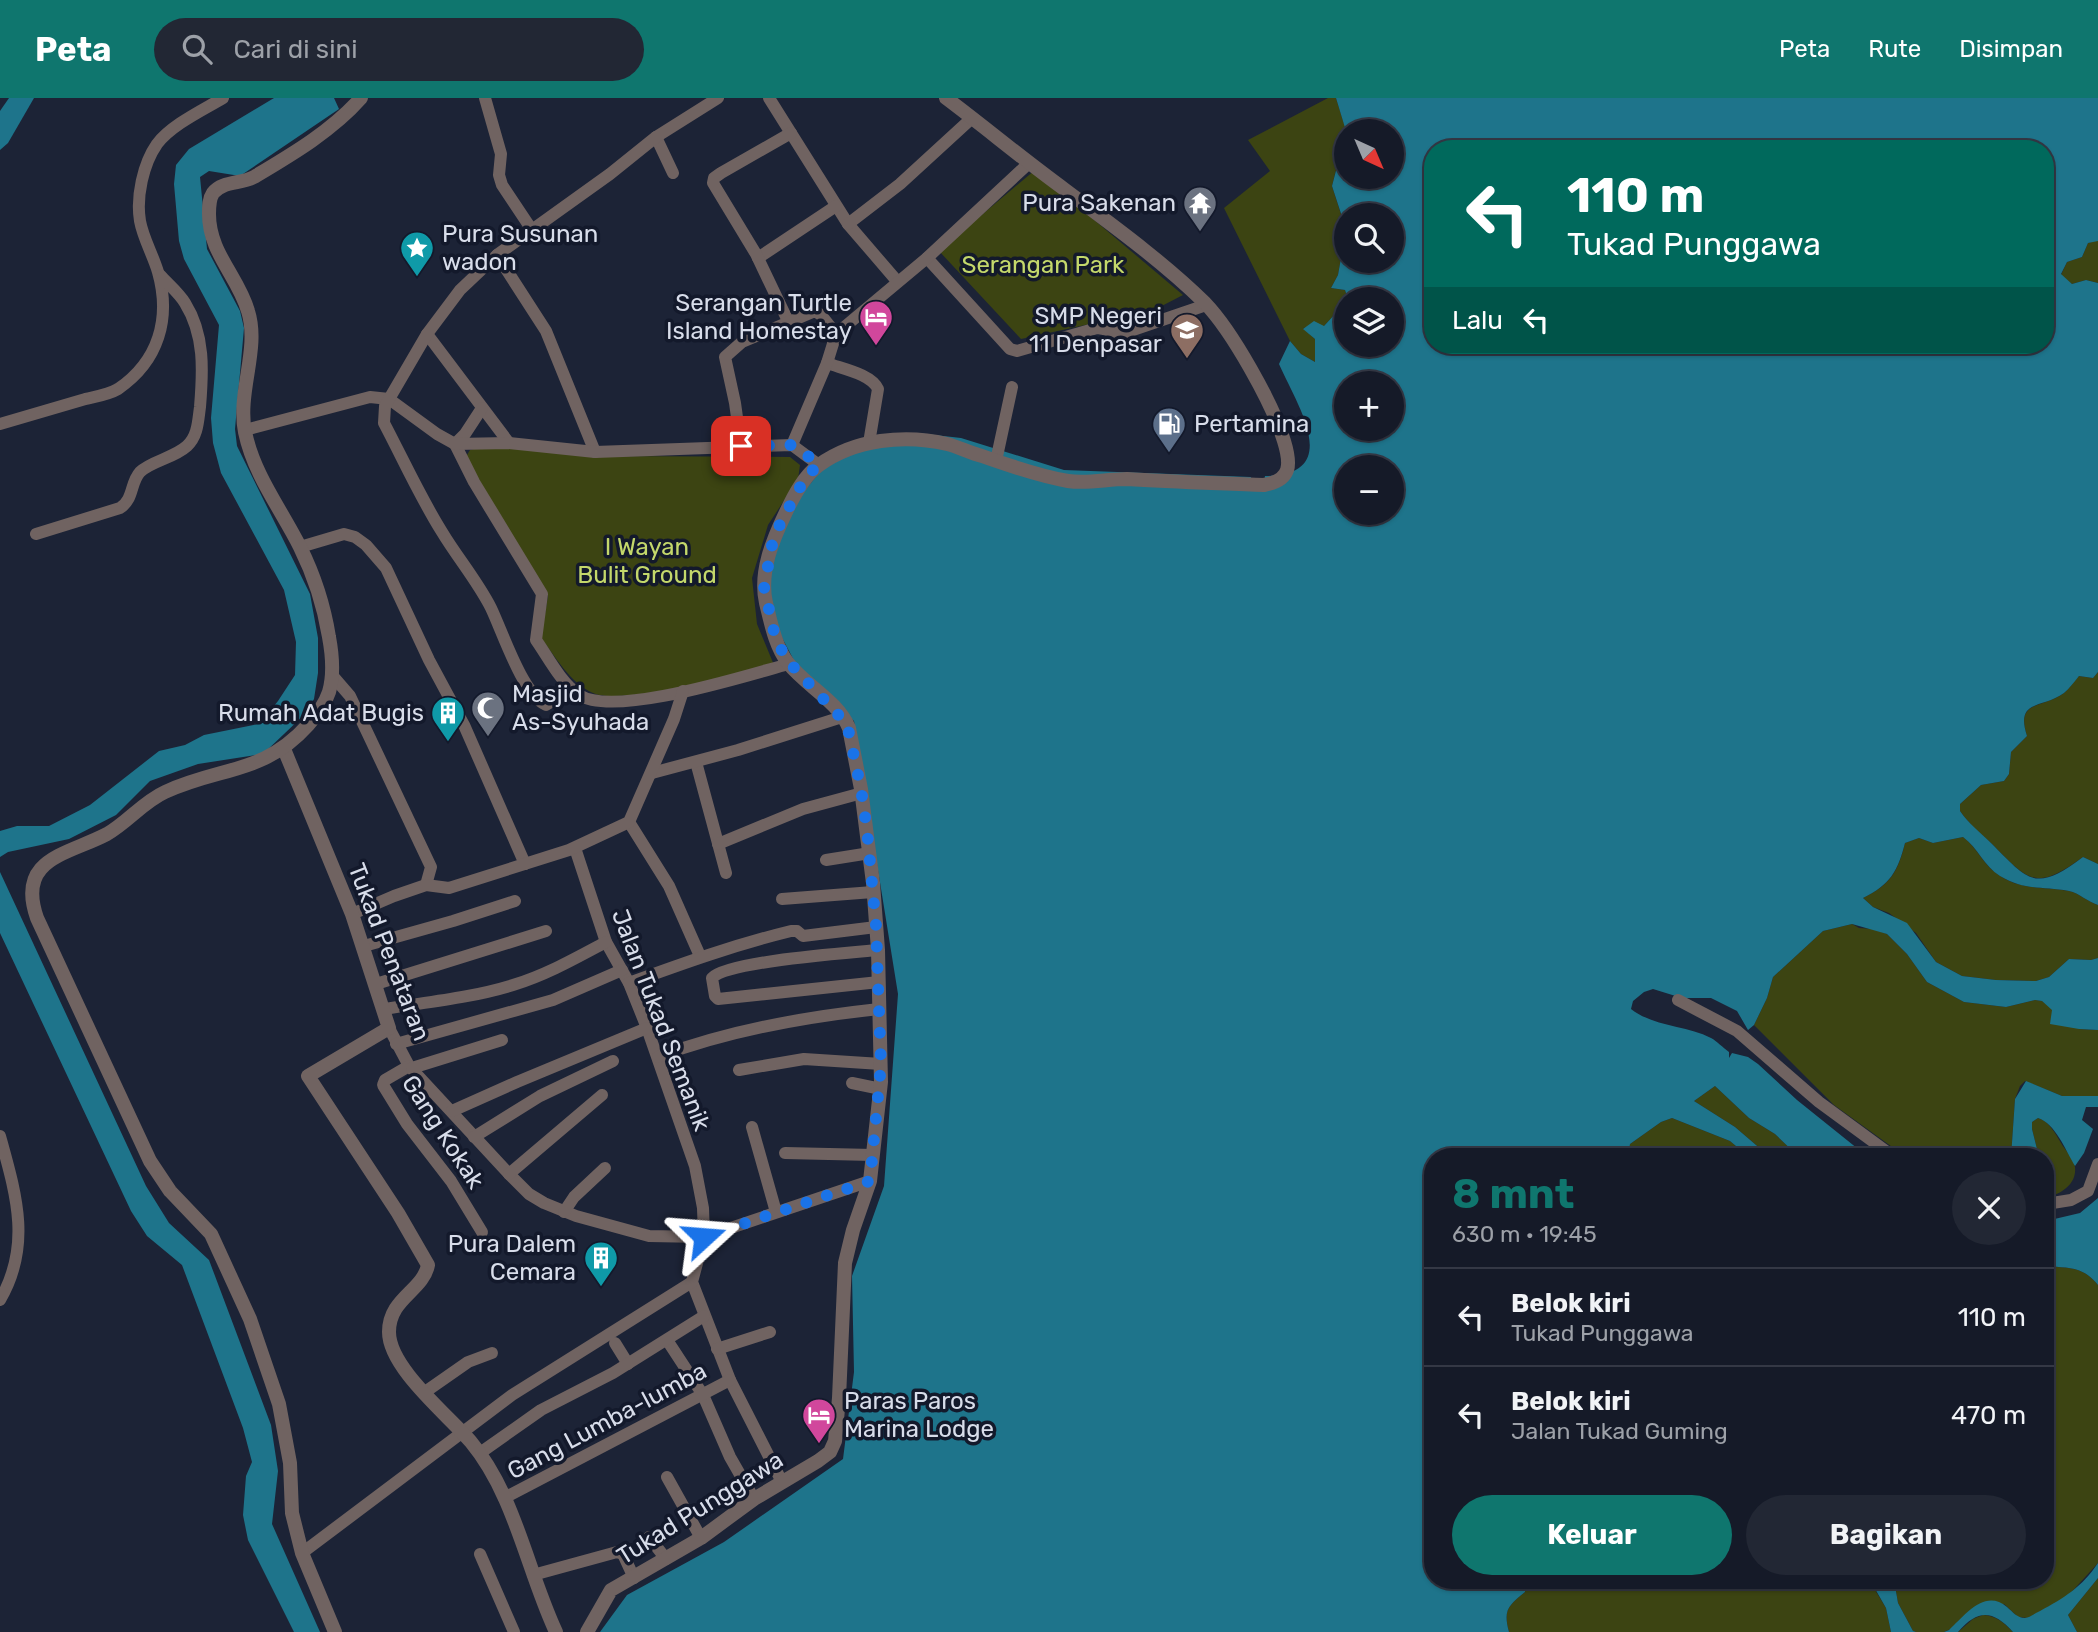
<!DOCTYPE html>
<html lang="id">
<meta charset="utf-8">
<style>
:root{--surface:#151a28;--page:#222734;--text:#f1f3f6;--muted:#9da1a8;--line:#343845;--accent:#0f766e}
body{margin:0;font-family:Rubik,sans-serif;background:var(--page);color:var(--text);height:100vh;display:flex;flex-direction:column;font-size:26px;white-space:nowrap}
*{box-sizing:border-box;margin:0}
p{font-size:23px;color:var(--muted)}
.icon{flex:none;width:38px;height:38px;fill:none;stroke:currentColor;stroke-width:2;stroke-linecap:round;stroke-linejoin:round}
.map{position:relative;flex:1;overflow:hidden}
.sheet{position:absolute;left:1424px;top:1050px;width:630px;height:441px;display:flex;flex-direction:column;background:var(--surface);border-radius:28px;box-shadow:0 2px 5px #0004,0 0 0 2px var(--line)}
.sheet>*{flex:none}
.guide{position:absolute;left:1424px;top:42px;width:630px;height:214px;border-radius:28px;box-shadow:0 2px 5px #0004,0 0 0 2px var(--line);background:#00695c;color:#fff;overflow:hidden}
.needle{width:46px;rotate:136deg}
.fabs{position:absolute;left:1334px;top:21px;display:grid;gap:14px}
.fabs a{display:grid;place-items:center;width:70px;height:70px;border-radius:50%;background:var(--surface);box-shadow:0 2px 5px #0004,0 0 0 2px var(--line);font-size:35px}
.pin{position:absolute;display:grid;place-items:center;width:60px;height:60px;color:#fff;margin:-30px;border-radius:14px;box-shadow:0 4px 10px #0006}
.me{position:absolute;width:77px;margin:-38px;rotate:71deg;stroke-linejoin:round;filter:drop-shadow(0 0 5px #0008)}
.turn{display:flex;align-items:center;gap:24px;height:147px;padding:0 28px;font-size:32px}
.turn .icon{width:91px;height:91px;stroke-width:2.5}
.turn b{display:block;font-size:49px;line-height:60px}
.then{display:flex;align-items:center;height:66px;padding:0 28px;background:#0003;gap:14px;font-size:26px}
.round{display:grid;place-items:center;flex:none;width:74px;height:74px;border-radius:37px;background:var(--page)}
.overview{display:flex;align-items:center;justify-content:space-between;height:119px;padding:0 28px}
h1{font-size:42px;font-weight:700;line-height:52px;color:var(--accent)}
.primary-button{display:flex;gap:14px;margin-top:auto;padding:14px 28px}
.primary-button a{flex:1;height:80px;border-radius:42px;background:var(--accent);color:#fff;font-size:28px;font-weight:700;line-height:80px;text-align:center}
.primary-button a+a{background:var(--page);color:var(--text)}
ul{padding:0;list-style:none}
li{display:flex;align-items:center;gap:21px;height:98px;padding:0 28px;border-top:2px solid var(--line)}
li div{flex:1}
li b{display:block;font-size:26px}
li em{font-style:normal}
header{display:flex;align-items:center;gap:42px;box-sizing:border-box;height:98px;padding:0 35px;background:var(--accent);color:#fff}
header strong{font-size:33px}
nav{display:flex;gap:38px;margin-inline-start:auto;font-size:24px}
.search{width:490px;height:63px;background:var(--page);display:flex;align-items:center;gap:18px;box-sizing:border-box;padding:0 24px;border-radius:38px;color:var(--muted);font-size:26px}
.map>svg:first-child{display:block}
.green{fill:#3c4412}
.water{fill:#1e748b;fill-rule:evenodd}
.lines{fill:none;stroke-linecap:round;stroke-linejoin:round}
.minor{stroke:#706361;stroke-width:12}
.tertiary{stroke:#706361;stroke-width:14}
.route{stroke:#1a73e8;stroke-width:12;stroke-dasharray:0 21.6}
.labels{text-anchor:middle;stroke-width:7;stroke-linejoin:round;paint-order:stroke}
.poi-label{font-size:24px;fill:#d8ddea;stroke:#13192b;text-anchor:end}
.park-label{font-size:24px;fill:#c4d86b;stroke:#13192b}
.street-label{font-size:24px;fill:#d8ddea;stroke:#13192b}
</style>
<header>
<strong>Peta</strong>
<div class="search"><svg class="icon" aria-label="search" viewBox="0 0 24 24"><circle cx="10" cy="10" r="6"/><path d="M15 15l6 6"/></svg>Cari di sini</div>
<nav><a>Peta</a><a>Rute</a><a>Disimpan</a></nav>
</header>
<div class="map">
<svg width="2098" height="1534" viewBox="0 0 2098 1534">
<rect width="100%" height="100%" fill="#1c2336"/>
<g class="green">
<polygon points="1328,0 1336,0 1346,32 1332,88 1346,132 1338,177 1331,190 1345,192 1348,201 1346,201 1346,204 1324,228 1303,230 1315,241 1315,264 1301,256 1290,243 1224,110 1270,73 1248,42"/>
<polygon points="1035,72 1183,197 1127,226 1099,224 1021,241 939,153"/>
<polygon points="2095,143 2098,143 2098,185 2086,182 2072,186 2061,177 2067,164 2082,159 2088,145"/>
<path d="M484 348 594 358 790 359 800 367 798 381 768 427 752 480 757 526 774 567C738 576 623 608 593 595 570 585 555 558 541 540L548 498 467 363V357L470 352Z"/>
<path d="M2098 574V766L2083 759C2035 794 2029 783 1991 745 1980 735 1969 726 1960 713V706L1981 687 2004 683 2009 676 2011 654 2027 638C2015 601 2043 611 2064 595 2069 591 2074 583 2079 578L2093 580Z"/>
<path d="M1963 739C1977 749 1982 765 1996 775 2019 793 2043 788 2069 793 2079 795 2088 804 2098 807V860L2091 862 2069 861 2049 879 2036 883 1996 882 1962 878 1936 864 1916 835 1889 815 1873 809 1863 800C1890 787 1898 774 1905 745L1919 740 1933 745Z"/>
<polygon points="1852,826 1859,830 1873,831 1887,836 1907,856 1927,884 1964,904 2006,909 2035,902 2042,903 2079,931 2098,932 2098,998 2062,998 2025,983 2020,988 2015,1001 2011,1059 1906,1059 1834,1007 1754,927 1767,900 1773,879 1823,833"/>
<polygon points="1715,988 1749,1020 1775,1036 1799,1059 1770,1059 1735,1029 1694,1003"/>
<polygon points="1672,1020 1730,1043 1749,1059 1628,1059 1630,1046 1661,1024"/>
<path d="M2038 1020C2049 1023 2055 1035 2061 1045 2065 1052 2074 1061 2075 1069 2077 1087 2060 1096 2046 1100V1059H2039L2032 1031V1024Z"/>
<path d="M2046 1168C2068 1170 2083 1168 2098 1187V1465L2067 1499 2028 1520 2018 1519 2004 1506 1944 1534H1916L1913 1533 1898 1505 1894 1482H2046Z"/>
<polygon points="2098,1480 2098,1534 2077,1534 2068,1517"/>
<path d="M1526 1482H1869L1886 1510 1891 1534H1509C1503 1512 1508 1508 1525 1494Z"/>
<path d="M1983 1517C1997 1518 2003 1524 2013 1534H1958L1973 1521Z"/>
</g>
<g class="water">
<polygon points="9,0 34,0 8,45 0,52 0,13"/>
<polygon points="274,0 334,0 339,11 240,78 209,73 200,79 207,151 240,213 244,230 235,331 237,348 310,496 318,540 318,575 314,601 305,616 263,656 198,666 150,683 116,717 69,741 8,754 0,759 0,733 17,728 49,728 90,707 159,653 185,647 204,637 259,626 278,603 295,577 296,544 284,492 221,375 213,345 211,320 219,227 184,161 179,143 174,86 176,67 189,51"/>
<path d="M1336 0H2098V143L2088 145 2082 159 2067 164 2061 176 2072 186 2086 182 2098 185V574L2093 580 2079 578C2074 584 2069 591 2064 595 2042 611 2015 601 2027 638L2011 654 2009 676 2004 683 1981 687 1960 706V713C1969 726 1980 734 1991 745 2029 783 2035 795 2083 759L2098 766V807C2088 804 2079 795 2069 793 2042 788 2025 793 2000 778 1984 768 1978 750 1963 739L1933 745 1919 740 1905 745C1898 773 1890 787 1863 800L1873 809 1907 825 1936 864 1962 878 1996 882 2036 883 2049 879 2069 861 2091 862 2098 860V932L2079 931 2050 926 2052 912 2042 903 2035 902 2006 909 1964 904 1927 884 1907 856 1887 836 1852 826 1823 833 1773 879 1767 900 1754 927 1748 932 1737 913 1711 900H1682L1653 891 1644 894 1633 903 1631 911C1654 929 1686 927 1711 940 1717 943 1723 950 1729 954V960L1732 955 1748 959 1758 966 1797 1002 1868 1059H1799L1775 1036 1749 1020 1715 988 1694 1003 1735 1029 1770 1059H1749L1730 1043 1672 1020 1661 1024 1630 1046 1628 1059H1433V1482H1526L1525 1494C1508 1508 1503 1512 1509 1534H600L627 1497 724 1444 843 1361 854 1274 852 1178 884 1088 898 896 854 623 799 572 778 532 766 479 786 427 801 397 837 353 876 339 917 335 961 340 1064 372 1251 379V384H1264L1265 378C1345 377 1297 307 1279 266L1290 243 1301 256 1315 264V241L1303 231 1314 223 1324 228 1346 204V247H1391V201H1348L1345 192 1331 190 1338 177 1346 132V163H1391V117H1346V131L1332 88 1346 34V79H1391V33H1346ZM1433 51H2046V247H1433ZM1346 285H1391V331H1346ZM1346 369H1391V415H1346Z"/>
<polygon points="0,774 146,1088 169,1125 209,1162 271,1327 278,1373 272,1426 320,1534 294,1534 248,1442 243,1417 246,1378 252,1364 243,1330 182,1167 147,1138 131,1113 0,835"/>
<path d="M2026 983 2062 998H2098V1009H2086L2082 1022 2093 1031 2084 1055 2075 1068C2066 1053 2055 1025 2038 1020L2032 1024V1031L2039 1059H2011L2015 1001Z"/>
<path d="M2098 1100V1187C2083 1168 2068 1170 2046 1168V1123L2080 1115Z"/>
<path d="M2098 1465V1480L2068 1517 2077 1534H2013C1993 1512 1978 1511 1958 1534H1944L1949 1532C1965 1517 1985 1490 2007 1509 2013 1514 2017 1520 2025 1520 2030 1520 2035 1515 2040 1513 2064 1500 2082 1489 2098 1465Z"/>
<polygon points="1870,1482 1894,1482 1898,1505 1913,1533 1916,1534 1891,1534 1886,1510"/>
</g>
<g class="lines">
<g class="minor">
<polyline points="485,0 501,56 499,77 502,87 532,132"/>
<polyline points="769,0 848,126 897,183"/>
<polyline points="656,39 673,75"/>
<polyline points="848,126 900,86 972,20"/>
<polyline points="497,157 546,233 595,354"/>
<polyline points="758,160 836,108"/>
<path d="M927 160 1010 251 1017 253 1097 230C1109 231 1115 236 1127 234L1206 207"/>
<polyline points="789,225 756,156 713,85 714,80 721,75 791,35"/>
<polyline points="427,236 509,345"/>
<path d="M827 265C843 271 871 276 878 291L869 345"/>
<path d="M482 310 465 336 455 346 474 384 542 496 536 542C548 559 561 585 579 597 615 620 747 577 789 566"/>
<path d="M0 326C27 318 55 310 82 302 93 299 108 297 118 291 159 263 171 220 158 174 153 157 143 140 140 123 136 99 143 66 157 46 171 27 203 12 223 0"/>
<polyline points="245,332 370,299 389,301 437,336 455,346 509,345 595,354 792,347 819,367"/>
<polyline points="792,347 827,265 836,236 927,160 1029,65"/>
<polyline points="741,348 735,305 725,259 742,244 815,213 821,217 836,236"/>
<polyline points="996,363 1012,289"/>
<path d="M36 436 120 410C134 401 130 385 140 374 151 363 174 360 187 348 198 338 198 323 200 309 203 273 205 237 185 205 179 195 168 186 160 177"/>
<polyline points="300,449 344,436 355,439 366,447 386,470 429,562 464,627 525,766"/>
<polyline points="331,576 350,598 431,769 426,787"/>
<path d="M572 591 546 607C522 595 503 535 491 510 478 484 457 459 442 434 420 399 403 361 384 325L385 308 427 236 460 192 497 157 610 76 656 39 718 0"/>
<polyline points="696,664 726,775"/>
<polyline points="652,675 738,652 842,619"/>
<polyline points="629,724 669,788 700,858"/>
<polyline points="718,746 803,711 862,695"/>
<polyline points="575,750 606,844 629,885 647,930 695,1068 703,1110 704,1139 692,1184 730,1282 782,1384"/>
<polyline points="826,762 870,755"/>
<polyline points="782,801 873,794"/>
<polyline points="352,816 394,798 426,787 449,790 569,752 629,724 674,621 683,593"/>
<polyline points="364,848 453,823 515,803"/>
<path d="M878 852C848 855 728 863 712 880L715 898 718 901 879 884"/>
<path d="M629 885C684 865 734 847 791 833H797L803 838 876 829"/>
<polyline points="376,886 546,833"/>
<polyline points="1678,902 1737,933 1819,1004 1894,1059"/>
<path d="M384 911C427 904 471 900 513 887 546 877 576 860 606 844"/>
<polyline points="389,930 409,968 509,1076 529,1096 544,1105 576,1118 649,1138 704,1139 870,1083"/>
<polyline points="396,946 553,902 622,872"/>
<path d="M658 959C729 932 804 919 879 911"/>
<polyline points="409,968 385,982 383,987 407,1026 451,1083 482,1134"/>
<polyline points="412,970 502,942"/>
<polyline points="739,972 804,961 881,966"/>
<polyline points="852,985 881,991"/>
<polyline points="452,1013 517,984 647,930"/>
<polyline points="752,1029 776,1114"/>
<path d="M0 1038C16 1096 32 1147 0 1202"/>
<polyline points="474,1039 540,998 613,963"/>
<polyline points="785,1055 873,1057"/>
<polyline points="509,1076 602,997"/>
<polyline points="2046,1106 2071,1102 2088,1093 2098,1066"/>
<polyline points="564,1114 574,1099 605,1070"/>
<polyline points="667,1242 703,1297 730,1359 754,1401"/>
<polyline points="615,1245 628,1266"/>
<polyline points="717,1251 770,1234"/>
<polyline points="425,1294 468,1264 492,1255"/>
<polyline points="480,1355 541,1312 613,1275 704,1218"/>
<polyline points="667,1379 701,1440"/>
<polyline points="504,1400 730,1282"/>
<polyline points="649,1439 666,1461"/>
<polyline points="302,1455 512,1297 692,1184"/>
<polyline points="480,1456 514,1534"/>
<polyline points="533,1477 617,1454 623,1456 634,1480"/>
</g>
<g class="tertiary">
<path d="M284 651 352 816 389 930 308 978 398 1115 428 1167C423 1193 389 1200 389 1234 389 1270 448 1317 471 1344 515 1397 527 1472 556 1534"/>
<path d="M335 1534 302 1455 292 1415 290 1365 279 1306 250 1221 211 1136 170 1093 150 1063 37 820C16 760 67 757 107 736 128 724 143 704 165 694 221 668 263 677 308 627 317 617 325 606 329 594 334 577 332 555 329 539 324 508 314 477 300 449 281 411 254 377 245 334 237 294 260 251 248 213 238 178 209 155 209 116 209 108 209 101 213 95 222 83 242 86 254 79 291 57 332 33 361 0"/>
<path d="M587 1534 611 1492 701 1440 754 1401 818 1363 830 1354 835 1343 839 1300 845 1165 853 1132 870 1083 881 984 878 852 873 785 861 691 849 630C838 603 806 588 788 565 775 548 771 525 766 505 759 474 773 441 786 414 794 397 804 378 819 367 855 341 905 336 947 346 959 349 970 355 982 358 1010 368 1039 378 1068 383 1088 386 1107 381 1127 381 1173 384 1218 385 1264 387 1292 382 1291 366 1284 343 1273 306 1232 233 1205 205 1162 163 1112 127 1064 91 1024 62 986 30 946 0"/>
</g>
</g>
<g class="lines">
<polyline class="route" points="704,1139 870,1083 881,967 876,828 867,732 861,691 847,626 785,560 774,534 764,489 773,442 781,424 805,380 819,366 792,347 741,348"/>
</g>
<defs>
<g id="temple-pin" transform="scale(1.75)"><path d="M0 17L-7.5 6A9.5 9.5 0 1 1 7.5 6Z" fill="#6b7280" stroke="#13192b"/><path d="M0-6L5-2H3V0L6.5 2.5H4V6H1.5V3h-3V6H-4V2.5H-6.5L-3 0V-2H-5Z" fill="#fff"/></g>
<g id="sight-pin" transform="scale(1.75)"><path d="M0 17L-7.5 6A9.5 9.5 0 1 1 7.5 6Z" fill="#0f9aa8" stroke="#13192b"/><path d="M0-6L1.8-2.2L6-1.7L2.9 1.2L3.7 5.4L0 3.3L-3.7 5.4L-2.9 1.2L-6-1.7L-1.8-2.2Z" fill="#fff"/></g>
<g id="hotel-pin" transform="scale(1.75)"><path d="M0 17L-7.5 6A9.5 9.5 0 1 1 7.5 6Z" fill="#d1479c" stroke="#13192b"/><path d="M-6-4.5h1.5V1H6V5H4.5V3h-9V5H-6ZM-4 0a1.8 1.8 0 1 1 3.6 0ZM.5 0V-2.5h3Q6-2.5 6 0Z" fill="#fff"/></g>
<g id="school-pin" transform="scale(1.75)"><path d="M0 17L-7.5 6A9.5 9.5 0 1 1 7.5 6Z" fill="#8d6e63" stroke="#13192b"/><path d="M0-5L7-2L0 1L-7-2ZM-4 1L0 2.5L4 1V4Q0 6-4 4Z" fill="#fff"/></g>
<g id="fuel-pin" transform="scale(1.75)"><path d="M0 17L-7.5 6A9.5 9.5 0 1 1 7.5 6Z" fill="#5c6f8a" stroke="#13192b"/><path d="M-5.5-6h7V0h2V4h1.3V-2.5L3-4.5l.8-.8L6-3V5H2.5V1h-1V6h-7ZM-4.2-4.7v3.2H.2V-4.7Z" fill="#fff"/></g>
<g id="mosque-pin" transform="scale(1.75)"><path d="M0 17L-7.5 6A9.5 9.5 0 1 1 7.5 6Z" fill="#6b7280" stroke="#13192b"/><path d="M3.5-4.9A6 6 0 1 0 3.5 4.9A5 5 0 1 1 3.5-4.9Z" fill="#fff"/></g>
<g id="building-pin" transform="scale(1.75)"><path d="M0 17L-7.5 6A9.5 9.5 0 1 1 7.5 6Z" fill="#0f9aa8" stroke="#13192b"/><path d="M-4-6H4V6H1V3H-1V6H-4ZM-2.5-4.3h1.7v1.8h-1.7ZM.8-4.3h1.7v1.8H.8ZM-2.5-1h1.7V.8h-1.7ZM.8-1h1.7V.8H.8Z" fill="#fff"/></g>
</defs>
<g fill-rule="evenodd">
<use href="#temple-pin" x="1200" y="105"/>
<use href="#sight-pin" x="417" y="150"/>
<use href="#hotel-pin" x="876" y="219"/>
<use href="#school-pin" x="1187" y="232"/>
<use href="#fuel-pin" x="1169" y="326"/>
<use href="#mosque-pin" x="488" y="610"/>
<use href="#building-pin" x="448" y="615"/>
<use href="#building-pin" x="601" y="1160"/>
<use href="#hotel-pin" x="819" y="1317"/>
</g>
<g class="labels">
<g class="poi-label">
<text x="1176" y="113">Pura Sakenan</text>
<text x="442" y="144" text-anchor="start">Pura Susunan<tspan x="442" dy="28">wadon</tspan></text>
<text x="852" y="213">Serangan Turtle<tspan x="852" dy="28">Island Homestay</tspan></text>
<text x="1162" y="226">SMP Negeri<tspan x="1162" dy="28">11 Denpasar</tspan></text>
<text x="1194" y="334" text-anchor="start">Pertamina</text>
<text x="512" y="604" text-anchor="start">Masjid<tspan x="512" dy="28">As-Syuhada</tspan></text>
<text x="424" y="623">Rumah Adat Bugis</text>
<text x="576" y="1154">Pura Dalem<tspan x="576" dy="28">Cemara</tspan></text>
<text x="844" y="1311" text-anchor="start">Paras Paros<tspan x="844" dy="28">Marina Lodge</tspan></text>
</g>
<g class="park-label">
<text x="1043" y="175">Serangan Park</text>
<text x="647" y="457">I Wayan<tspan x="647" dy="28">Bulit Ground</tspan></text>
</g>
<g class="street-label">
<text transform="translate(389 854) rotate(69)" y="8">Tukad Penataran</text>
<text transform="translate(661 922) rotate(69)" y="8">Jalan Tukad Semanik</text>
<text transform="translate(443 1034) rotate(57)" y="8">Gang Kokak</text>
<text transform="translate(607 1323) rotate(-28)" y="8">Gang Lumba-lumba</text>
<text transform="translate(700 1410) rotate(-32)" y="8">Tukad Punggawa</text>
</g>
</g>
</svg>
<div class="fabs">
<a><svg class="needle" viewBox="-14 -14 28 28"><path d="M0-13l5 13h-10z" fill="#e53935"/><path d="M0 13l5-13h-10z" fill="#9da1a8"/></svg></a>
<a><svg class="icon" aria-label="search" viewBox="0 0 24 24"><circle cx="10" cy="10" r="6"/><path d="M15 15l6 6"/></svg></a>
<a><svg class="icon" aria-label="layers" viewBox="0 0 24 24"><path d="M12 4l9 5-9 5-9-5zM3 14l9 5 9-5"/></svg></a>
<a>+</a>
<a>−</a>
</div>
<div class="pin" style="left:741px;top:348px;background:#d93025"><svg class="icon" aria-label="arrive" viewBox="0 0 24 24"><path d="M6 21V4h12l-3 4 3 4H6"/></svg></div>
<svg class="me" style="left:704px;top:1139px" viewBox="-20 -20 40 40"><path d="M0-17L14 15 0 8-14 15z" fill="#1a73e8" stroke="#fff" stroke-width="4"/></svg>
<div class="guide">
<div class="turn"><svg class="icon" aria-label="left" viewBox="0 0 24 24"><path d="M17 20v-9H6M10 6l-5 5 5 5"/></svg><div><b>110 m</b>Tukad Punggawa</div></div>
<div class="then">Lalu<svg class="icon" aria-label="left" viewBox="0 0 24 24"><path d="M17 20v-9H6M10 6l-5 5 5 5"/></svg></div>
</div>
<section class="sheet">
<div class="overview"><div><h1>8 mnt</h1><p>630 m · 19:45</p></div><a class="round"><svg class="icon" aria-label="close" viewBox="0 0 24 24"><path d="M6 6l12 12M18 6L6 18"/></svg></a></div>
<ul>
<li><svg class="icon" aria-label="left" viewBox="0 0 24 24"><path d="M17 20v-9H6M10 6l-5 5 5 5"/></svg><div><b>Belok kiri</b><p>Tukad Punggawa</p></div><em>110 m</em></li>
<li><svg class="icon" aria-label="left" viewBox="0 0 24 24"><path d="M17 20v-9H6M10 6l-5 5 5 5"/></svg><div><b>Belok kiri</b><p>Jalan Tukad Guming</p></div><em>470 m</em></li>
</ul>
<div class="primary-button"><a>Keluar</a><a>Bagikan</a></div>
</section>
</div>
